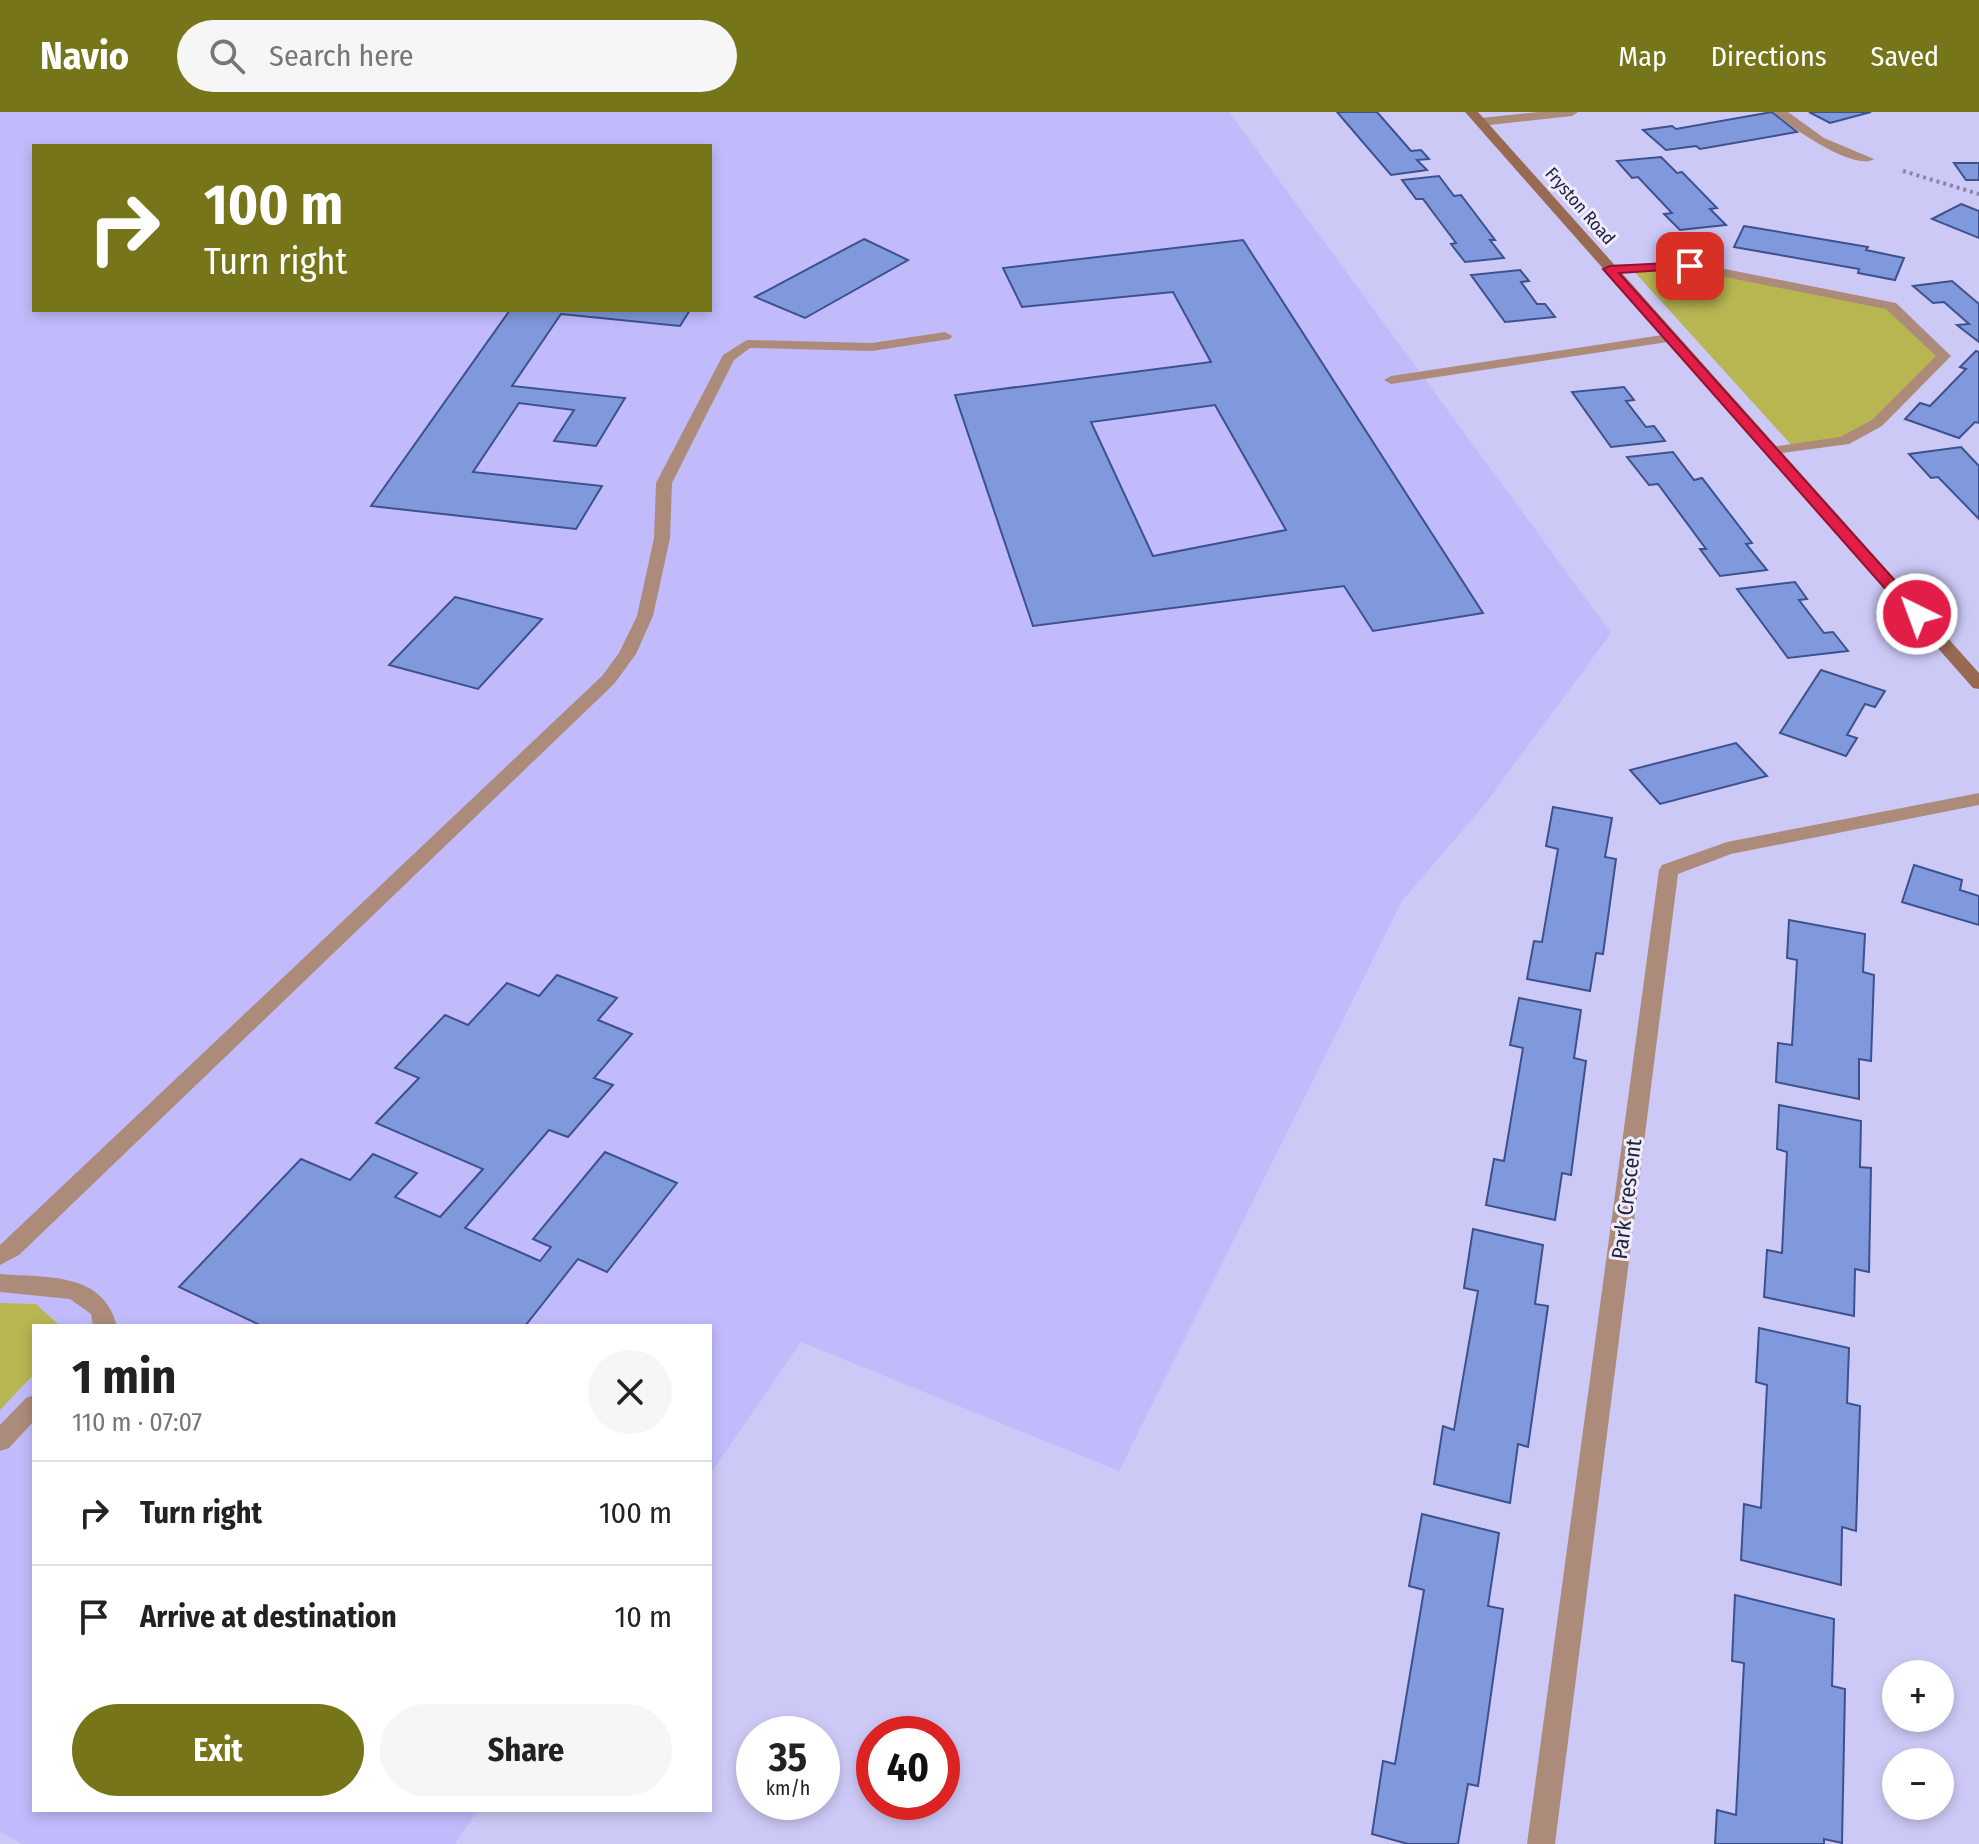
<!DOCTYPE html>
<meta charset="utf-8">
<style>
:root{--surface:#fff;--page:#f6f6f6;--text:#222;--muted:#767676;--line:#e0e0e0;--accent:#76751a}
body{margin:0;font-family:"Fira Sans Condensed",sans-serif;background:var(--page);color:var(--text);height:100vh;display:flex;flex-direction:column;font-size:30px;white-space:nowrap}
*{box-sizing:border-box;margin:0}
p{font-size:26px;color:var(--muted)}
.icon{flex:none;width:44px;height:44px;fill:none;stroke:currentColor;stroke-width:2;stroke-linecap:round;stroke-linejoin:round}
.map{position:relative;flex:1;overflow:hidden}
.panel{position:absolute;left:32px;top:1212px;width:680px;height:488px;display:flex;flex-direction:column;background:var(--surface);border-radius:0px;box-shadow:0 4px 12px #0003}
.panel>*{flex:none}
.banner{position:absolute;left:32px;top:32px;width:680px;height:168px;border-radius:0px;box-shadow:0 4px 12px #0003;background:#76751a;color:#fff;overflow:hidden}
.tools{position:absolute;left:1882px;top:1548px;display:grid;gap:16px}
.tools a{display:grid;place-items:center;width:72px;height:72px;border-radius:50%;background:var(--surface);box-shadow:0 4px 12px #0003;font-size:40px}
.speed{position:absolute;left:736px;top:1604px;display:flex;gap:16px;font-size:40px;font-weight:700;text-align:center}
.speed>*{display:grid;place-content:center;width:104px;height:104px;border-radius:50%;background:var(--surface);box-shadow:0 4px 12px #0003;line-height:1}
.speed small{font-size:20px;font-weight:400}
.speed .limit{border:12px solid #d22;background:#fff;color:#111}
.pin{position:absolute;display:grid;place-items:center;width:68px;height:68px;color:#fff;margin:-34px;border-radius:16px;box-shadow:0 4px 12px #0006}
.me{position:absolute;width:88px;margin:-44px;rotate:318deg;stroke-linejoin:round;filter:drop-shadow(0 0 6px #0008)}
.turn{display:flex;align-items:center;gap:28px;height:168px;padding:0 40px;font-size:36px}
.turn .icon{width:104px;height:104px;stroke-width:2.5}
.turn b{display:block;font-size:56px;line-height:68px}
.round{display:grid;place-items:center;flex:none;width:84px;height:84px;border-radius:42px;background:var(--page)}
.head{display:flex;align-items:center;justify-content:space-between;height:136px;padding:0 40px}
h1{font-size:48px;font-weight:700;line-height:60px}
.cta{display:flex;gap:16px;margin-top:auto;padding:16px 40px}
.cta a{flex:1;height:92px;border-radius:48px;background:var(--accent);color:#fff;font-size:32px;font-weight:700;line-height:92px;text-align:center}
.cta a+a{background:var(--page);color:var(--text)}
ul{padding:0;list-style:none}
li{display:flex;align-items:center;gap:24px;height:104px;padding:0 40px;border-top:2px solid var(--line)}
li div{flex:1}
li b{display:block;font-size:30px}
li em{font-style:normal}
header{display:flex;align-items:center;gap:48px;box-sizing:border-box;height:112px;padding:0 40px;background:var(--accent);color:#fff}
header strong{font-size:38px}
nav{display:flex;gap:44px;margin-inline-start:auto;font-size:28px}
.search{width:560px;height:72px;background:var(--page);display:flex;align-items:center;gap:20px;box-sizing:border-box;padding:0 28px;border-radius:44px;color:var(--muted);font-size:30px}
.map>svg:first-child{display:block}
.built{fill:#c1bbfc;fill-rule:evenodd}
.green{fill:#b7b651}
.building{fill:#8098dc;stroke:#3d518e;stroke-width:2;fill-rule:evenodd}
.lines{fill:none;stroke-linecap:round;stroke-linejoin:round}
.path{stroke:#8884aa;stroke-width:4;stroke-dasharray:3 4;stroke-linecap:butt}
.lane{fill:#ac8b7b;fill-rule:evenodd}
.street{fill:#ac8b7b;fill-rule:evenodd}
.secondary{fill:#996a52;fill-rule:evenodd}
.route{fill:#e11d48;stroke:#92132f;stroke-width:2}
.labels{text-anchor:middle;stroke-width:6;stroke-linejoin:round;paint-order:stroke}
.far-street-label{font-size:18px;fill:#25213d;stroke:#eeedfd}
.street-label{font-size:22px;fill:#25213d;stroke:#eeedfd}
</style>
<header>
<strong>Navio</strong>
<div class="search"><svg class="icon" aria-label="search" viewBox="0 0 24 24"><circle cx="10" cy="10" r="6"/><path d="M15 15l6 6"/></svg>Search here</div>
<nav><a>Map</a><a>Directions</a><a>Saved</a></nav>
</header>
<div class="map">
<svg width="1979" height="1732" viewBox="0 0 1979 1732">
<rect width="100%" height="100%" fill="#ccc9f6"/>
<path class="built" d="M0 0H1229L1611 521 1485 692 1402 789 1119 1359 801 1230 710 1362V1214H34V1698H478L455 1732H22L0 1719ZM34 34H710V198H34Z"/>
<g class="green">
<polygon points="1690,154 1891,194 1944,244 1877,311 1844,329 1795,337 1631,156"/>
<polygon points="0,1191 36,1192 60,1214 34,1214 34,1262 0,1298"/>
</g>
<g class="building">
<polygon points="1337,0 1377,0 1411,39 1421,38 1429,47 1417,48 1427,58 1391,63"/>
<polygon points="1772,0 1797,20 1700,37 1696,34 1666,38 1643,18 1672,14 1676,17"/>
<polygon points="1809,0 1871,0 1830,11"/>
<polygon points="1661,45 1677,61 1682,60 1717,96 1710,97 1726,113 1680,118 1664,102 1672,101 1638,65 1632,66 1617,49"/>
<polygon points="1954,51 1979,51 1979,68 1966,68"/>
<polygon points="1439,64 1454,84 1461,83 1495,128 1490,128 1504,146 1465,150 1451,132 1456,131 1423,87 1416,87 1402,68"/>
<polygon points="1961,92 1979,99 1979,126 1932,107"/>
<polygon points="1744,114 1868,135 1866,138 1904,146 1895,168 1858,161 1859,157 1734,135"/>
<polygon points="864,127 908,148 805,206 755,185"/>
<path d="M1243 128 1483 501 1373 519 1344 474 1033 514 955 283 1211 250 1173 180 1022 195 1003 156ZM1215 293 1286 418 1153 444 1091 310Z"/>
<polygon points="1520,158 1529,169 1521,170 1537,192 1545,192 1555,205 1505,210 1471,163"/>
<polygon points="1952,169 1979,192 1979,230 1957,213 1969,212 1944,190 1933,191 1913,174"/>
<polygon points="510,198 690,198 680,214 561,202 512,274 625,286 596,334 554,329 574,298 519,291 473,360 602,374 576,417 371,394"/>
<polygon points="1976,239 1979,240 1979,311 1975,310 1959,326 1905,307 1920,291 1930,294 1966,257 1960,255"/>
<polygon points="1624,275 1634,288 1626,289 1646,315 1654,314 1665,329 1611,335 1572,280"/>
<polygon points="1961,335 1979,354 1979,407 1938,365 1931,366 1909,342"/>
<polygon points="1673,340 1694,368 1702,366 1752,431 1746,432 1767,458 1720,464 1700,437 1706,437 1658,372 1649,373 1627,345"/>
<polygon points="1795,470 1807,487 1799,488 1824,521 1833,520 1848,539 1788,546 1737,477"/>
<polygon points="455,485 542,507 478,577 389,553"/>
<polygon points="1821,558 1885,579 1875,595 1865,592 1847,623 1857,626 1846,644 1780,621"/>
<polygon points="1736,631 1767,664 1660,692 1630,658"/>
<polygon points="1553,695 1612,706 1605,745 1616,747 1603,842 1596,841 1590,879 1527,867 1534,829 1542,830 1558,737 1546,734"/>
<polygon points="1914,753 1962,768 1960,778 1979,784 1979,813 1902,790"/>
<polygon points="1789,808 1865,822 1863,860 1874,863 1871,949 1859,947 1859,987 1776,970 1778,931 1792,933 1797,848 1787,846"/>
<polygon points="557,863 617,886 598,908 632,922 594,966 613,973 568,1025 549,1018 465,1116 540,1149 551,1135 533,1127 605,1040 677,1071 607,1160 578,1147 525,1214 262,1214 179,1175 301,1047 350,1068 373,1042 417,1061 395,1085 440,1105 483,1057 376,1011 419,966 395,956 445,903 468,913 507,871 539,884"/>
<polygon points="1519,886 1581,898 1574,946 1586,949 1571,1063 1562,1061 1555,1108 1486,1093 1494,1047 1504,1049 1523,936 1510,933"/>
<polygon points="1779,993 1861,1009 1860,1055 1871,1056 1869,1160 1855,1157 1854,1204 1764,1185 1767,1138 1782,1141 1787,1040 1777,1037"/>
<polygon points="1473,1117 1543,1133 1535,1192 1548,1194 1528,1335 1518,1332 1510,1391 1434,1372 1443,1314 1454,1318 1478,1179 1464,1176"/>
<polygon points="1759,1216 1849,1236 1847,1291 1860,1294 1856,1419 1842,1415 1841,1473 1741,1448 1744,1392 1761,1396 1767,1273 1756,1270"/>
<polygon points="1422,1402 1499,1421 1488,1494 1503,1497 1478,1674 1468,1672 1458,1732 1408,1732 1372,1722 1383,1649 1395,1652 1424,1478 1409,1474"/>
<polygon points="1735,1483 1834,1507 1832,1574 1845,1577 1842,1731 1824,1727 1824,1732 1715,1732 1717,1698 1736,1703 1744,1551 1732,1549"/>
</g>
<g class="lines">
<polyline class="path" points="1903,59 1979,82"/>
<g class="lane">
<path d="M1774 0H1788L1824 26 1874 47C1856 60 1789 15 1774 0Z"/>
<polygon points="1690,150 1896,191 1951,244 1882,314 1849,332 1766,343 1766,337 1771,335 1840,325 1872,308 1936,244 1886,197 1690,158 1610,161 1603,157 1610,153"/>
<polygon points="945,220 952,224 950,227 872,239 750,236 734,248 672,371 670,426 653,504 636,542 614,572 19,1143 0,1153 0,1133 602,564 619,541 637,504 654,426 656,371 723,243 747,228 872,231"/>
<polygon points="1669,222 1674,223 1674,229 1391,272 1384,268 1391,264"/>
<path d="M0 1162C46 1166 103 1159 117 1214H93L91 1202 70 1187 0 1180Z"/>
<polygon points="34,1283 34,1309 9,1336 0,1339 0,1313 26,1286"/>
</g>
<g class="street">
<polygon points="1539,0 1578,0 1572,4 1481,14 1475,10 1481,6"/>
<polygon points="1979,681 1979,693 1731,742 1678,762 1555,1732 1527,1732 1659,758 1662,753 1727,730"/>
</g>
<polygon class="secondary" points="1465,0 1478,0 1979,561 1979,577 1973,576"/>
</g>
<polygon class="route" points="1690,150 1694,151 1694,156 1619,161 1922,499 1922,506 1911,506 1603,157 1610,154"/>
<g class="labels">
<g class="far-street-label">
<text transform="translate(1580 94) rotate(49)" y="6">Fryston Road</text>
</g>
<g class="street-label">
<text transform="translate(1626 1087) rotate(-83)" y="8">Park Crescent</text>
</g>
</g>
</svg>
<div class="tools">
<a>+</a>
<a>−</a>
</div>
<div class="speed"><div>35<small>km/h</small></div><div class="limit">40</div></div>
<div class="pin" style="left:1690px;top:154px;background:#d93025"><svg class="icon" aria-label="arrive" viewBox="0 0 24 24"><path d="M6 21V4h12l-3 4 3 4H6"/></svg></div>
<svg class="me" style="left:1917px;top:502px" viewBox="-20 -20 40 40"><circle r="17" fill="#e11d48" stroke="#fff" stroke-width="3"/><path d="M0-11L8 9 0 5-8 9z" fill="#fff"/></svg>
<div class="banner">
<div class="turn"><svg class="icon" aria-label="right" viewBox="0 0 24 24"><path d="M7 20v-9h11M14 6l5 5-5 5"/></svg><div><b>100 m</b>Turn right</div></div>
</div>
<section class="panel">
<div class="head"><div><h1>1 min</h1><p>110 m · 07:07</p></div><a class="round"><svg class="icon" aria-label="close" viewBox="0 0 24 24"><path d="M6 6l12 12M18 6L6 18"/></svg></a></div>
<ul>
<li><svg class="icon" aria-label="right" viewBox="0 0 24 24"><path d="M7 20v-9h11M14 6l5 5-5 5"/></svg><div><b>Turn right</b></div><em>100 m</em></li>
<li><svg class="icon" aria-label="arrive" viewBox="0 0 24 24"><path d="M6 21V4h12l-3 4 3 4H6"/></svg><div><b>Arrive at destination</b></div><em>10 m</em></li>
</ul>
<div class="cta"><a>Exit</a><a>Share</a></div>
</section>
</div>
